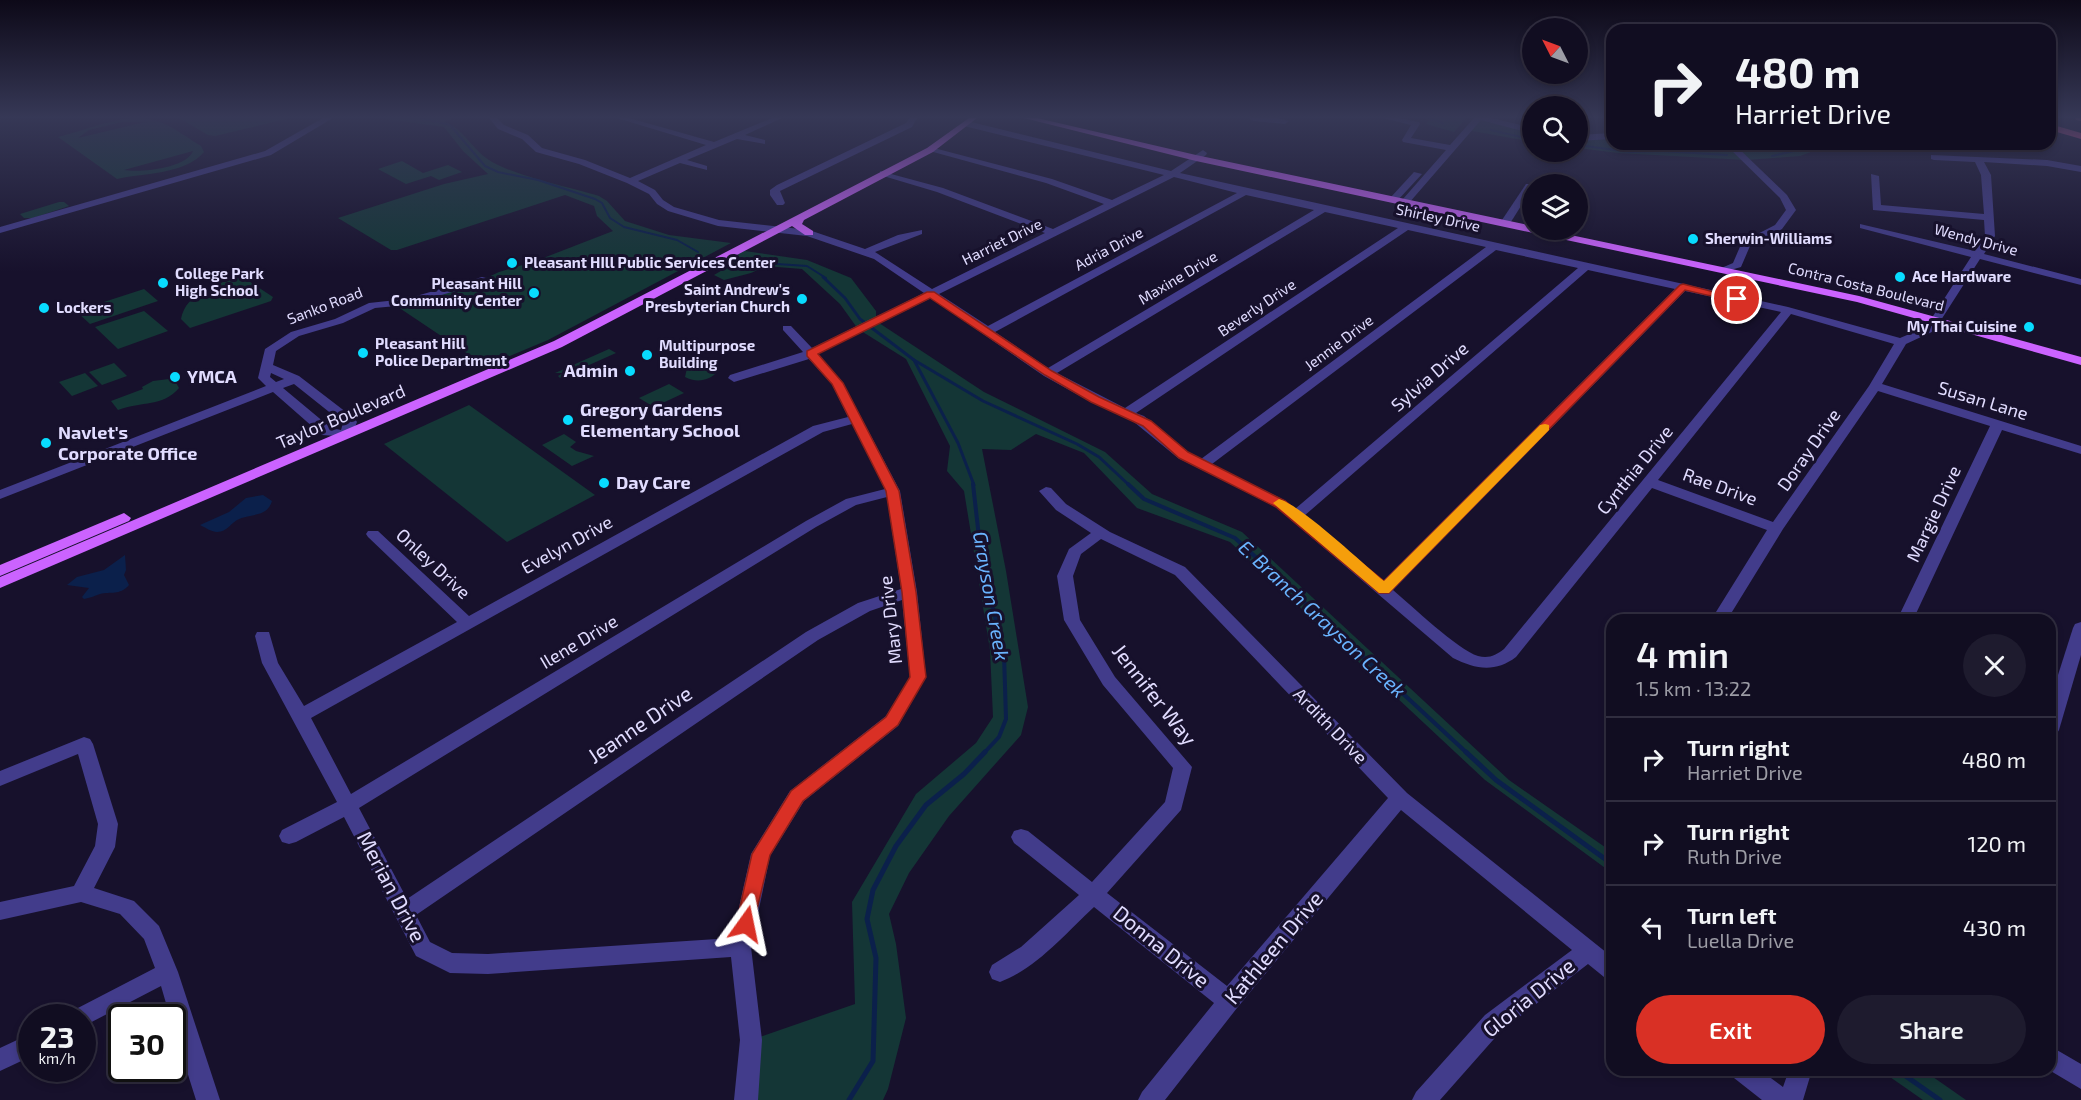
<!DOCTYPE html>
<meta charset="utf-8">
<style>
:root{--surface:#110d21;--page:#1e1b2e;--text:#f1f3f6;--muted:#9c9ca5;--line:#302d3f;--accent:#d93025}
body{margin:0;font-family:"Exo 2",sans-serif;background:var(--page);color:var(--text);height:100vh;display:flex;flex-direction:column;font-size:22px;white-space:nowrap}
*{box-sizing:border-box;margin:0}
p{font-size:20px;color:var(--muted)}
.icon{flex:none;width:33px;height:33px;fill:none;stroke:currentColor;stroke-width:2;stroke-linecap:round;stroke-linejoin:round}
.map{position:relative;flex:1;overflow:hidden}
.drawer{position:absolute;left:1606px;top:614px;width:450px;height:462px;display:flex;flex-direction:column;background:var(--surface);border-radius:18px;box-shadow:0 3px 9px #0003,0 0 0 2px var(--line)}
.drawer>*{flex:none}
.top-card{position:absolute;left:1606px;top:24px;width:450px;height:126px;border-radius:18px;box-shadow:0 3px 9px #0003,0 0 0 2px var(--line);background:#110d21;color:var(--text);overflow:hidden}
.needle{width:39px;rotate:312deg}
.tools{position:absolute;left:1522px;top:18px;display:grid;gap:12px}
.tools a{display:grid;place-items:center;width:66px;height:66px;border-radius:50%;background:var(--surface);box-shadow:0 3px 9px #0003,0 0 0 2px var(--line);font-size:30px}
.speed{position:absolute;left:18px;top:1004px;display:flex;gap:12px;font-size:30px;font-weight:700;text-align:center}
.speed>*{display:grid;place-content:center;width:78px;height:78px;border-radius:50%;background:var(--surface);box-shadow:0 3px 9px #0003,0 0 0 2px var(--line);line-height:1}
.speed small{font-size:15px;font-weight:400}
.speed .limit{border:3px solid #111;border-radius:9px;background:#fff;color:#111}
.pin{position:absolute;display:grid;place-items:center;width:51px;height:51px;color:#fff;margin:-26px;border:3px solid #fff;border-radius:50%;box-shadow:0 2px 6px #0007}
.me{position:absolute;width:66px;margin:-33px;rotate:12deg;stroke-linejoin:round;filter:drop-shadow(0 0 4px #0008)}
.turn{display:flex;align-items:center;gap:21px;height:126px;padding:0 30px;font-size:27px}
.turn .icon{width:78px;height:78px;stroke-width:2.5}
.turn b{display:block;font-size:42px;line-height:51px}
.round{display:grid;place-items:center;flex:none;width:63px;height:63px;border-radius:32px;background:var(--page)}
.summary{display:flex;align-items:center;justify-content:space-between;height:102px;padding:0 30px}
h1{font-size:36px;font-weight:600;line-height:45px}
.action{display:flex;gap:12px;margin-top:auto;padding:12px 30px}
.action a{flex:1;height:69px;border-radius:36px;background:var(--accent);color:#fff;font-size:24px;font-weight:600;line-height:69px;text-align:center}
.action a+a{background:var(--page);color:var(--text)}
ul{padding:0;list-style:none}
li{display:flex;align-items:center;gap:18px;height:84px;padding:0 30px;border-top:2px solid var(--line)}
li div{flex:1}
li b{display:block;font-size:22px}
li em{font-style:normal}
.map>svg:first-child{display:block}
.green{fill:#143636;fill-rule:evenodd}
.water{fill:#0b204b}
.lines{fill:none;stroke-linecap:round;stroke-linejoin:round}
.stream-far3{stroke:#0b204b;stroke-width:2}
.stream-far2{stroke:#0b204b;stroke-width:3}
.stream-far1{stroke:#0b204b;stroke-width:4}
.stream{stroke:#0b204b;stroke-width:5}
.minor{fill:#423c8b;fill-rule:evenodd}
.major{fill:#cb63ff;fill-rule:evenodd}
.highway{fill:#ff57a0;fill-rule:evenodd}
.route{fill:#d93025;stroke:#8d1f18;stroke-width:1.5}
.slow{fill:#f59e0b}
.poi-dot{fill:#08dcff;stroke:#17112c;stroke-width:2}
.labels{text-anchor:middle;stroke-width:6;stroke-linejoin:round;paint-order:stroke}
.far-street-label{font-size:15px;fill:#e1dcff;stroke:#17112c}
.far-poi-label{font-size:15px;font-weight:bold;fill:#e1dcff;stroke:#17112c;text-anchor:start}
.poi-label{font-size:18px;font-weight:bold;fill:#e1dcff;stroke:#17112c;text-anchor:start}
.street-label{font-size:18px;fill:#e1dcff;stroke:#17112c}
.water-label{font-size:20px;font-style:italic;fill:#6ab4ff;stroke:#17112c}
.near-street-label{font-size:21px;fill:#e1dcff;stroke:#17112c}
</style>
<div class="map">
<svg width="2081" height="1100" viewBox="0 0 2081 1100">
<rect width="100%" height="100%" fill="#17112c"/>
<g class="green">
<path d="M131 118C161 116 176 131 201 146L204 152C185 175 141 173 117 179L58 137C82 131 105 121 131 118ZM122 122H145L78 138 89 130ZM193 151C187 168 140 173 124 170Z"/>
<polygon points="179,118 290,118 215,136 208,135"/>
<path d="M380 118H454L444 122C463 128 472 149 489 160 514 176 569 187 599 196L607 201 625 221 669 235 731 243 548 340 486 366 392 303 482 280 499 272 533 262 613 231 597 216 594 206 565 195 397 250H391L338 218 444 184 488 174 463 151 444 127Z"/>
<polygon points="1421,118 1466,118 1454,132 1426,124 1430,120"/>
<polygon points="1478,118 1495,120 1533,131 1533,142 1467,130"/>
<polygon points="1612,136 1612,144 1833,144 1800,156 1746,160 1618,153 1578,148 1578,138"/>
<polygon points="402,161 423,173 448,165 462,172 439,180 431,176 406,184 378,169"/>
<polygon points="59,202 64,202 69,206 33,218 24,218 20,214"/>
<polygon points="738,250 807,260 851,278 876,311 876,321 984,392 1105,452 1152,494 1242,532 1509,780 1612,852 1612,873 1485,780 1230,542 1137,508 1084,453 1036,434 1011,450 982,449 1006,571 1028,707 1021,735 949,816 909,873 889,914 896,944 906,1018 888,1089 883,1100 746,1100 751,1040 855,1004 852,902 916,794 976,743 993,717 990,650 964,491 947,471 950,446 906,359 858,329 840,304 802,269 715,262"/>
<polygon points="731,265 762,268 751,273 724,280 714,275"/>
<path d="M241 276 273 297 271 301 190 328 181 319C186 292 219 283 241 276Z"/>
<polygon points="144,289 158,301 90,324 76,311"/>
<polygon points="144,311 168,331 118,349 95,327"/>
<polygon points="609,349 616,353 560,378 558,376 563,373 555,373"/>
<polygon points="114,363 127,376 102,385 89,372"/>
<path d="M701 363 715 366 718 371C710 381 696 383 685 377L687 368Z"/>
<polygon points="85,373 98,386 72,396 59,382"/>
<path d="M169 379 177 380 175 381 179 388C163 407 142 401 118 410L111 401 143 389 142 387 153 381Z"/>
<polygon points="669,384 684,393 654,407 639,398"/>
<polygon points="469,405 595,495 507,542 384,444"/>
<polygon points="564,434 576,442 570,447 576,451 594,456 572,466 542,445"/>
<polygon points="1880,1070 1923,1070 1966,1100 1923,1100"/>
</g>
<g class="water">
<path d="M263 495 272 501C267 518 250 513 237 520 229 525 228 531 217 532 212 532 206 528 200 525L229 512 246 498Z"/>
<path d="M125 555 126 570 124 575 129 585C119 596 111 591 100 594 94 596 90 598 84 599L82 597 89 588 67 585 77 577 104 570Z"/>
</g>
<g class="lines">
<g class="stream-far3">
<polyline points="420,118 450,125 485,166 498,172 538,180 595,199 602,203 610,218 624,227 677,240 698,252"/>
<polyline points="1429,118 1443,123"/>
<polyline points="1491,130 1533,140"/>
<polyline points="1578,145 1630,152 1660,151 1727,155"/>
<polyline points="1772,156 1825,144"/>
<polyline points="748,262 807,266 826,278"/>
</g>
<g class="stream-far2">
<polyline points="823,277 845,298 860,319 914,360 958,443 974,485"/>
<polyline points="914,360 983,401 1077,444 1099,457 1129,485"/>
</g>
<g class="stream-far1">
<polyline points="973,484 982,564 1004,654 1006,719 999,737 984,753"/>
<polyline points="1128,484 1144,499 1235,538 1467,753"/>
</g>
<g class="stream">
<polyline points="1466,752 1496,780 1612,864"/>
<polyline points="1897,1070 1940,1100"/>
<polyline points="849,1100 873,1061 876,958 867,919 873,890 896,846 926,805 964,774 985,752"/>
</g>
<g class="minor">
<polygon points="323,118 333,118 271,155 0,233 0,227 265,151"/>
<path d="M489 118H497L504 125 528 135 542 148 585 160 630 178 706 145 617 118H629L714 142 772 118H782L745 135 765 140V144L737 139 687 160 707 166V170L680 163 638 181 655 190 663 200 674 207 719 220 809 230 865 249 898 235 922 230V234L875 252 932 289 1045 233 937 192 880 175V171L943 188 1053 229 1104 204 1046 183 926 150 930 147 1052 179 1112 200 1164 175 964 126 963 124 967 121 1171 171 1203 150 1207 153 1206 155 1180 173 1788 307 1900 338 1926 327 1971 257 1860 228V224L1975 251 1985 236 1984 220 1873 210 1871 174 1879 176 1881 205 1984 214 1981 175 1975 162 1934 160 1931 159V155L2047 160 2081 166V172L2047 166 1984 162 1991 175 1995 236 1984 254 2081 279V285L1980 259 1934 331 1906 344 1882 384 2081 446V454L2002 430 1913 620H1897L1990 426 1878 391 1783 529 1727 620H1711L1767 530 1652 488 1516 657C1495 673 1475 669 1453 658L1276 507 1178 458 1134 422 1091 402 1044 376 931 298 818 354 843 383 900 491 917 592 926 677 898 726 804 801 770 856 751 947 762 1040 758 1100H734L740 1040 731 957 488 974 450 973 416 956 344 817 296 842 289 844 282 842 279 836 282 830 337 802 262 663 255 636 257 632H269L278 663 304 706 457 622 368 537 366 534 368 531H378L469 616 813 426 848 417 832 384 809 359 734 382 728 378 730 375 803 352 783 330V326H791L812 348 924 293 874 259 807 236 718 226 668 211 657 204 649 194 627 183 579 164 536 152 522 139 498 129ZM1174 177 1237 193 988 326 939 294ZM1246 195 1314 210 1048 368 995 332ZM1325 212 1398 228 1125 408 1057 373ZM1408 230 1486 247 1201 459 1188 452 1144 416 1136 413ZM1496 250 1578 268 1295 509 1286 501 1212 464ZM1588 270 1675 289 1383 581 1304 516ZM1685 291 1781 312 1504 649C1496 655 1489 659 1478 656 1458 650 1411 605 1393 590ZM1791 314 1894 344 1869 386 1773 522 1658 480ZM852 424 885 489 846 499 806 521 351 794 311 718 823 432ZM887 497 901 589 858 603 806 632 407 899 359 808 816 527 856 505ZM902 600 910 677 886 716 790 791 751 854 732 938 488 954 452 953 430 942 416 915 818 640 870 611Z"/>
<polygon points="909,118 917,118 912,127 780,191 785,203 783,205 777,205 770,195 770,190 777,185 906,123"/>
<polygon points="1249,118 1277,118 1289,121 1285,124 1253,121"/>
<polygon points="1383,118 1398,118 1419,122 1420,124 1411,138 1450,145 1474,118 1491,118 1533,128 1533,134 1481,120 1409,203 1403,203 1403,199 1446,150 1403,142 1402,140 1411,125"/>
<polygon points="1612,133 1612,139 1578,141 1578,135"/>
<polygon points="1725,144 1734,144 1787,195 1796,210 1782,229 1750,246 1741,267 1724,272 1719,269 1733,263 1742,242 1775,225 1786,210 1780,198"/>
<polygon points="1414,172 1422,174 1397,201 1391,201 1391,197"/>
<polygon points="1526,184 1532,184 1533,187 1509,225 1501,225 1500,223"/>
<path d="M482 277 486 278V282L407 305 375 308 343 323 299 336 276 351 273 365 299 376 355 419 357 422 351 437 322 435 273 392 0 499V490L266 386 258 378 265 349 291 332 335 319 369 303 406 299ZM271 373 284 379 276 382 270 377ZM294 384 343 423 341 430 331 428 283 388Z"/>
<path d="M1046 487 1051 488 1066 504 1110 532 1185 567 1407 793 1612 957V980L1604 977 1588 964 1501 1031 1440 1100H1412L1416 1092 1485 1015 1572 950 1401 810 1237 1008 1165 1100H1138L1142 1092 1214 1003 1094 907C1066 933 1037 968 1000 982L992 979 989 972 992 965 1021 947 1079 895 1014 843 1011 837 1014 831 1021 829 1028 831 1092 882 1165 802 1173 768 1103 685 1064 620 1057 576 1069 549 1091 533 1056 510 1039 491ZM1101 539 1175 575 1388 798 1227 986 1107 893 1181 810 1192 767 1115 677 1080 620 1073 576 1081 554Z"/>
<polygon points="2081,622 2081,655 2059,730 2056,735 2050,737 2050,700 2073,628 2075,624"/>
<polygon points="84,737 90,739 93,744 118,824 115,847 94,888 134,901 159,926 178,972 220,1100 196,1100 172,1024 172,1017 170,1017 161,986 82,1027 82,1017 71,1017 74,1010 155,968 144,939 120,914 81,902 0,920 0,902 74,886 95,846 98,824 78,754 0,786 0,771"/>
<polygon points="32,1033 32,1056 0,1071 0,1048"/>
<polygon points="2050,1046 2081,1064 2081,1089 2049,1070 2050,1070"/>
<polygon points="1730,1070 1760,1070 1783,1087 1789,1070 1812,1070 1803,1100 1762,1100 1734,1078"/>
</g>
<g class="major">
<polygon points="969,118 977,118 933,152 804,220 802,224 813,231 813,235 805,235 792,226 562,347 0,588 0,577 554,341 927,148"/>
<polygon points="1024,118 1037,118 1196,155 1533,226 1533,230 1547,230 1859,296 2081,357 2081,365 1857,302 1196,161"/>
<polygon points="124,513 131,518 129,521 0,576 0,565"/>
</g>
<g class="highway">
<polygon points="2075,118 2081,118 2081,121 2076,120"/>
<polygon points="2050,124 2081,133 2081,139 2050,130"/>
</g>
</g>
<linearGradient id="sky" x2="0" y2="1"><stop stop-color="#0d0918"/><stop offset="0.43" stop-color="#363856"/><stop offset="1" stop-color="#363856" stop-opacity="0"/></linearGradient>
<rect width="2081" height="272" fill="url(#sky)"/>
<polygon class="route" points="1683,284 1742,299 1737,302 1685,290 1389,593 1379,593 1276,507 1179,458 1143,426 1091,402 1045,375 930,298 818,354 843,383 899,491 916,592 926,677 898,725 803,801 770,855 752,930 746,932 739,930 736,924 752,854 791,791 886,717 910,677 902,592 886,491 832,384 807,356 807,351 927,292 934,292 1052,371 1099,397 1151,421 1188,452 1285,501 1384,581 1680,285"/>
<path class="slow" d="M1545 424 1549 425V430L1389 593H1379L1273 503 1279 499C1301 505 1363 564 1384 581L1540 425Z"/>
<g class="poi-dot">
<circle cx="1693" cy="239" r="6"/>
<circle cx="512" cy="263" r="6"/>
<circle cx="1900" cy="277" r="6"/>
<circle cx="163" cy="283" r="6"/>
<circle cx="534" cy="293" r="6"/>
<circle cx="802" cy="299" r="6"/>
<circle cx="44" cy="308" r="6"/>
<circle cx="2029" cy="327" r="6"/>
<circle cx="363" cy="353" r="6"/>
<circle cx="647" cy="355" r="6"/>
<circle cx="630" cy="371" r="6"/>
<circle cx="175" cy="377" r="6"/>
<circle cx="568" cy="420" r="6"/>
<circle cx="46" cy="443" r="6"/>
<circle cx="604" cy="483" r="6"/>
</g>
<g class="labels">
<g class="far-street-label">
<text transform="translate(1438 218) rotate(12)" y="5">Shirley Drive</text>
<text transform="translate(1976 240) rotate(15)" y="5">Wendy Drive</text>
<text transform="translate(1002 242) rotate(-26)" y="5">Harriet Drive</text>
<text transform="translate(1109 249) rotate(-28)" y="5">Adria Drive</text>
<text transform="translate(1178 278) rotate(-31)" y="5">Maxine Drive</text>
<text transform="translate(1866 287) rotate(14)" y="5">Contra Costa Boulevard</text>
<text transform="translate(325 306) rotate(-21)" y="5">Sanko Road</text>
<text transform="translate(1257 308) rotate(-34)" y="5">Beverly Drive</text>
<text transform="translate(1339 343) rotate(-37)" y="5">Jennie Drive</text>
</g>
<g class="far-poi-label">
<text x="1705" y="244">Sherwin-Williams</text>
<text x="524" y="268">Pleasant HIll Public Services Center</text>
<text x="175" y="279">College Park<tspan x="175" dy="17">High School</tspan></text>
<text x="1912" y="282">Ace Hardware</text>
<text x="522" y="289" text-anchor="end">Pleasant Hill<tspan x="522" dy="17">Community Center</tspan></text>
<text x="790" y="295" text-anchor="end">Saint Andrew's<tspan x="790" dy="17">Presbyterian Church</tspan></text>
<text x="56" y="313">Lockers</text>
<text x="2017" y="332" text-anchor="end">My Thai Cuisine</text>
<text x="375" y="349">Pleasant Hill<tspan x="375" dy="17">Police Department</tspan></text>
<text x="659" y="351">Multipurpose<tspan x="659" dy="17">Building</tspan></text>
</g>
<g class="poi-label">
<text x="618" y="377" text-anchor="end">Admin</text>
<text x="187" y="383">YMCA</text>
<text x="580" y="416">Gregory Gardens<tspan x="580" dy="21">Elementary School</tspan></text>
<text x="58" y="439">Navlet's<tspan x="58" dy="21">Corporate Office</tspan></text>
<text x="616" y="489">Day Care</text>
</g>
<g class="street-label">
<text transform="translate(1430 377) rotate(-41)" y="6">Sylvia Drive</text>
<text transform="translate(1983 401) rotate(17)" y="6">Susan Lane</text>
<text transform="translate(341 417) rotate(-23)" y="6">Taylor Boulevard</text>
<text transform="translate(1809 450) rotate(-55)" y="6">Doray Drive</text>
<text transform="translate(1635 470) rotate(-51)" y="6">Cynthia Drive</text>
<text transform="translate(1720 487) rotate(20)" y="6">Rae Drive</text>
<text transform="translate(1934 514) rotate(-65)" y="6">Margie Drive</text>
<text transform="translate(567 545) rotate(-29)" y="6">Evelyn Drive</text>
<text transform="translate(433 564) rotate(43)" y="6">Onley Drive</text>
<text transform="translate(891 620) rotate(-97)" y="6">Mary Drive</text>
<text transform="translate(579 642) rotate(-31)" y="6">Ilene Drive</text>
<text transform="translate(1330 726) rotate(46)" y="6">Ardith Drive</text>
</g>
<g class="water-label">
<text transform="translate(991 596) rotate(80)" y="7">Grayson Creek</text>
<text transform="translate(1322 619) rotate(43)" y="7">E. Branch Grayson Creek</text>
</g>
<g class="near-street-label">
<text transform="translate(1154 695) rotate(52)" y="7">Jennifer Way</text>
<text transform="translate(640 725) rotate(-34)" y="7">Jeanne Drive</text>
<text transform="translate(391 887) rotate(62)" y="7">Merian Drive</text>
<text transform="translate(1161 947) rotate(39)" y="7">Donna Drive</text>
<text transform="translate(1274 948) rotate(-50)" y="7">Kathleen Drive</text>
<text transform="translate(1529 998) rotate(-39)" y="7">Gloria Drive</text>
</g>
</g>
</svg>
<div class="tools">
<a><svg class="needle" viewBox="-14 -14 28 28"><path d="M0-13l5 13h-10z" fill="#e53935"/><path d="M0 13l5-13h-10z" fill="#9c9ca5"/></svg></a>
<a><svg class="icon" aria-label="search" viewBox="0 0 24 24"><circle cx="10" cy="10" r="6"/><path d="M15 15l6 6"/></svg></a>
<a><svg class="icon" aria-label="layers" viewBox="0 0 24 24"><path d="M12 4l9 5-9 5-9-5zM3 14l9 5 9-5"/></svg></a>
</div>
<div class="speed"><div>23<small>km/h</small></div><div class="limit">30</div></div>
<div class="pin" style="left:1737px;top:299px;background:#d93025"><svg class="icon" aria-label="arrive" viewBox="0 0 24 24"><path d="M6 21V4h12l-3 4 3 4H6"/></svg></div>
<svg class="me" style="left:746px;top:924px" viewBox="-20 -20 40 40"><path d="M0-17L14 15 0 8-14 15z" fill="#d93025" stroke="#fff" stroke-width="4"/></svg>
<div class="top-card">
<div class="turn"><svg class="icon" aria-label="right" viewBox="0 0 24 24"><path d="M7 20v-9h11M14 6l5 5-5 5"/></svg><div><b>480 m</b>Harriet Drive</div></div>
</div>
<section class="drawer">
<div class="summary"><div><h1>4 min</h1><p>1.5 km · 13:22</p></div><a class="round"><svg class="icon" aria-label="close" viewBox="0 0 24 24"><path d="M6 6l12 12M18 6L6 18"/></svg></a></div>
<ul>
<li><svg class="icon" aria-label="right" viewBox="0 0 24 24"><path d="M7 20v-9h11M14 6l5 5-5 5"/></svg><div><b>Turn right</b><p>Harriet Drive</p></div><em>480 m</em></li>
<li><svg class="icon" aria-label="right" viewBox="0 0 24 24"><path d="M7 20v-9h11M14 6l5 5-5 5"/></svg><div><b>Turn right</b><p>Ruth Drive</p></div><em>120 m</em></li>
<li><svg class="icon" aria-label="left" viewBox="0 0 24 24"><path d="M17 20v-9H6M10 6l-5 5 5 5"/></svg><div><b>Turn left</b><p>Luella Drive</p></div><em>430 m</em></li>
</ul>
<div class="action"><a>Exit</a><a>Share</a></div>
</section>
</div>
